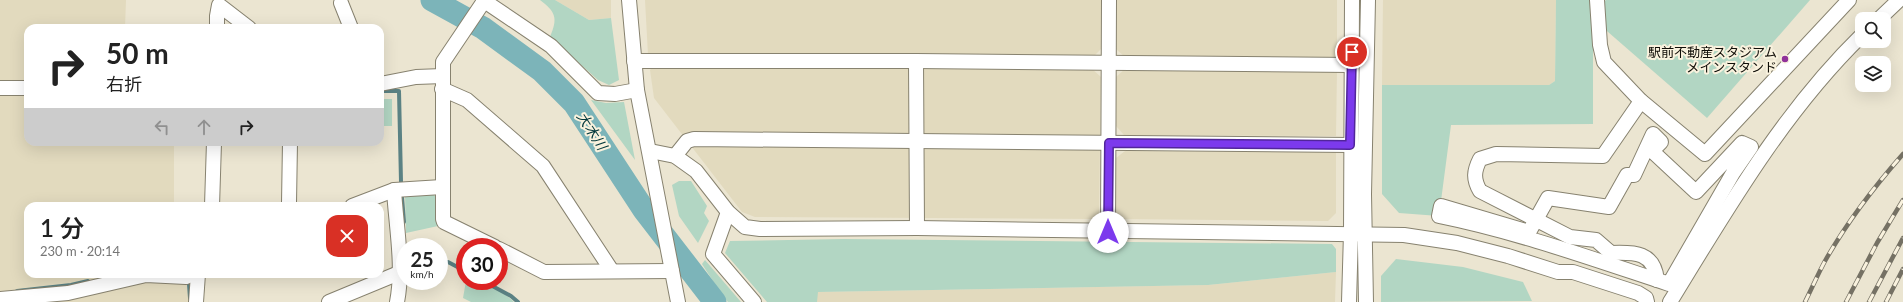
<!DOCTYPE html>
<html lang="ja">
<meta charset="utf-8">
<style>
:root{--surface:#fff;--page:#f6f6f6;--text:#222;--muted:#767676}
body{margin:0;font-family:Lato,"Noto Sans JP",sans-serif;background:var(--page);color:var(--text);height:100vh;display:flex;flex-direction:column;font-size:15px;white-space:nowrap}
*{box-sizing:border-box;margin:0}
p{font-size:13px;color:var(--muted)}
.icon{flex:none;width:22px;height:22px;fill:none;stroke:currentColor;stroke-width:2;stroke-linecap:round;stroke-linejoin:round}
.map{position:relative;flex:1;overflow:hidden}
.panel{position:absolute;left:24px;top:202px;width:360px;height:76px;display:flex;flex-direction:column;background:var(--surface);border-radius:12px;box-shadow:0 4px 16px #0002}
.panel>*{flex:none}
.guide{position:absolute;left:24px;top:24px;width:360px;height:122px;border-radius:12px;box-shadow:0 4px 16px #0002;background:#fff;color:var(--text);overflow:hidden}
.fabs{position:absolute;left:1855px;top:12px;display:grid;gap:8px}
.fabs a{display:grid;place-items:center;width:36px;height:36px;border-radius:8px;background:var(--surface);box-shadow:0 4px 16px #0002;font-size:20px}
.speed{position:absolute;left:396px;top:238px;display:flex;gap:8px;font-size:20px;font-weight:700;text-align:center}
.speed>*{display:grid;place-content:center;width:52px;height:52px;border-radius:50%;background:var(--surface);box-shadow:0 4px 16px #0002;line-height:1}
.speed small{font-size:10px;font-weight:400}
.speed .limit{border:6px solid #d22;background:#fff;color:#111}
.pin{position:absolute;display:grid;place-items:center;width:34px;height:34px;color:#fff;margin:-17px;border:2px solid #fff;border-radius:50%;box-shadow:0 1px 4px #0007}
.me{position:absolute;width:44px;margin:-22px;rotate:0deg;stroke-linejoin:round;filter:drop-shadow(0 0 3px #0008)}
.turn{display:flex;align-items:center;gap:14px;height:84px;padding:0 16px;font-size:18px}
.turn .icon{width:52px;height:52px;stroke-width:2.5}
.turn b{display:block;font-size:28px;line-height:34px}
.lanes{display:flex;align-items:center;height:38px;padding:0 16px;background:#0003;justify-content:center;gap:20px;direction:ltr}
.lanes .off{opacity:.35}
.round{display:grid;place-items:center;flex:none;width:42px;height:42px;border-radius:12px;background:var(--page)}
.headline{display:flex;align-items:center;justify-content:space-between;height:68px;padding:0 16px}
h1{font-size:24px;font-weight:600;line-height:30px}
.map>svg:first-child{display:block}
.built{fill:#e2dabe}
.green{fill:#b2d6c3}
.lines{fill:none;stroke-linecap:round;stroke-linejoin:round}
.stream{stroke:#5b8284;stroke-width:4}
.river{stroke:#7cb4b9;stroke-width:23}
.minor-casing{stroke:#87826f;stroke-width:16}
.minor{stroke:#fff;stroke-width:14}
.rail-casing{stroke:#757164;stroke-width:4.5}
.rail{stroke:#f9f2de;stroke-width:3;stroke-dasharray:9;stroke-linecap:butt}
.route-casing{stroke:#51269a;stroke-width:10}
.route{stroke:#7c3aed;stroke-width:7}
.poi-dot{fill:#90319a;stroke:#f9f2de;stroke-width:1.5}
.labels{text-anchor:middle;stroke-width:4;stroke-linejoin:round;paint-order:stroke}
.poi-label{font-size:13px;fill:#0f0d07;stroke:#f9f2de;text-anchor:end}
.water-label{font-size:14px;font-style:italic;fill:#00363a;stroke:#f9f2de}
</style>
<div class="map">
<svg width="1903" height="302" viewBox="0 0 1903 302">
<rect width="100%" height="100%" fill="#ebe5d1"/>
<g class="built">
<polygon points="0,0 126,0 125,28 28,28 28,84 0,84"/>
<polygon points="555,0 611,0 611,18 589,20"/>
<polygon points="645,0 1101,0 1101,49 1093,57 648,55"/>
<polygon points="1117,0 1337,0 1337,59 1126,58 1116,49"/>
<polygon points="1383,0 1556,0 1555,81 1549,85 1382,85"/>
<polygon points="654,66 1091,68 1101,77 1099,214 1094,219 755,217 742,212 654,98 650,70"/>
<polygon points="1126,68 1337,70 1336,136 1124,135 1116,126 1116,77"/>
<polygon points="0,92 28,93 28,142 174,142 174,206 28,206 28,274 181,274 190,280 192,302 0,302"/>
<polygon points="1125,151 1336,152 1336,213 1328,221 1121,219 1115,214 1116,158"/>
<polygon points="1336,272 1335,302 817,302 817,292 1208,285"/>
</g>
<g class="green">
<path d="M540 0H555L589 20 611 18 619 80 609 85 598 80 550 37C558 18 556 12 540 0Z"/>
<polygon points="1556,0 1593,0 1593,124 1451,125 1439,216 1399,213 1382,194 1382,85 1549,85 1555,81"/>
<polygon points="1606,0 1810,0 1707,118 1600,25 1600,6"/>
<rect x="380" y="99" width="12" height="27"/>
<polygon points="591,100 606,103 624,102 635,160"/>
<polygon points="679,181 691,181 707,206 704,213 709,221 698,243 679,216 672,185"/>
<polygon points="433,193 437,199 438,226 406,233 405,195"/>
<polygon points="844,239 1332,244 1336,249 1336,272 1208,285 818,292 817,302 767,302 725,253 730,241"/>
<polygon points="1396,259 1463,267 1523,282 1532,301 1381,302 1381,276"/>
<polygon points="705,260 741,302 728,302 724,298 702,264"/>
<path d="M466 281C483 281 502 290 514 302H471L463 298Z"/>
</g>
<g class="lines">
<g class="stream">
<polyline points="380,91 399,91 401,182"/>
<polyline points="402,197 404,222"/>
<polyline points="439,262 448,262 465,271"/>
<polyline points="483,281 511,296 518,302"/>
<polyline points="189,284 190,298"/>
<polyline points="17,291 71,285 88,281"/>
</g>
<polyline class="river" points="432,0 483,28 542,71 574,103 644,210 715,302"/>
<g class="minor-casing">
<g id="minor">
<polyline points="483,0 551,46 598,93 615,94 637,90"/>
<polyline points="629,0 637,90 678,302"/>
<polyline points="1597,0 1600,45 1604,62 1641,101 1705,154 1849,0"/>
<polyline points="484,1 443,62 443,219 444,222 495,247"/>
<polyline points="341,3 351,28"/>
<polyline points="1879,19 1899,0"/>
<polyline points="217,28 217,16 219,5 249,28"/>
<polyline points="634,61 916,61 1352,65"/>
<polyline points="916,61 917,228"/>
<polyline points="380,84 416,77 443,76"/>
<polyline points="0,88 28,88"/>
<polyline points="442,89 467,100 543,166 612,271"/>
<path d="M1641 101 1603 156 1496 154 1480 159C1474 171 1473 179 1480 191L1570 237 1596 240 1611 253C1635 252 1654 252 1657 280"/>
<path d="M1653 134 1661 142 1652 151 1696 192 1742 143 1751 147 1733 173 1669 284C1593 259 1518 232 1439 216L1441 206 1529 232 1548 198 1609 207 1627 175H1634Z"/>
<polyline points="290,142 289,203 290,206"/>
<polyline points="650,151 675,156 696,171 728,212 745,227 760,229 917,228 1404,235 1457,243 1508,256 1558,272 1573,272 1638,293 1646,298 1647,302"/>
<polyline points="675,156 687,141 694,139 1350,145"/>
<path d="M394 190C396 226 404 266 397 302"/>
<polyline points="212,206 214,142"/>
<polyline points="352,206 394,190 442,187"/>
<polyline points="728,212 713,254 754,302"/>
<polyline points="1108,232 1109,0"/>
<polyline points="499,249 544,272 672,271"/>
<polyline points="0,299 68,293 146,275 186,277 193,274"/>
<polyline points="196,302 198,274"/>
<polyline points="329,302 399,273"/>
<polyline points="1349,302 1351,233 1352,0"/>
<polyline points="1366,302 1364,194 1368,0"/>
<path d="M1670 302C1727 209 1783 112 1862 35"/>
</g>
</g>
<use href="#minor" class="minor"/>
<g class="rail-casing">
<g id="rail">
<path d="M1805 302C1812 288 1818 274 1825 261 1847 222 1874 187 1903 154"/>
<polyline points="1846,302 1877,243 1903,200"/>
<polyline points="1869,302 1903,238"/>
<polyline points="1886,302 1903,269"/>
</g>
</g>
<use href="#rail" class="rail"/>
</g>
<g class="lines">
<g class="route-casing">
<polyline id="route" points="1108,232 1109,143 1350,145 1352,52"/>
</g>
<use href="#route" class="route"/>
</g>
<circle class="poi-dot" cx="1785" cy="59" r="4"/>
<g class="labels">
<g class="poi-label">
<text x="1777" y="57">駅前不動産スタジアム<tspan x="1777" dy="15">メインスタンド</tspan></text>
</g>
<g class="water-label">
<text transform="translate(592 131) rotate(57)" y="5">大木川</text>
</g>
</g>
</svg>
<div class="fabs">
<a><svg class="icon" aria-label="search" viewBox="0 0 24 24"><circle cx="10" cy="10" r="6"/><path d="M15 15l6 6"/></svg></a>
<a><svg class="icon" aria-label="layers" viewBox="0 0 24 24"><path d="M12 4l9 5-9 5-9-5zM3 14l9 5 9-5"/></svg></a>
</div>
<div class="speed"><div>25<small>km/h</small></div><div class="limit">30</div></div>
<div class="pin" style="left:1352px;top:52px;background:#d93025"><svg class="icon" aria-label="arrive" viewBox="0 0 24 24"><path d="M6 21V4h12l-3 4 3 4H6"/></svg></div>
<svg class="me" style="left:1108px;top:232px" viewBox="-20 -20 40 40"><circle r="19" fill="#fff"/><path d="M0-13L10 11 0 6-10 11z" fill="#7c3aed"/></svg>
<div class="guide">
<div class="turn"><svg class="icon" aria-label="right" viewBox="0 0 24 24"><path d="M7 20v-9h11M14 6l5 5-5 5"/></svg><div><b>50 m</b>右折</div></div>
<div class="lanes"><svg class="icon off" aria-label="left" viewBox="0 0 24 24"><path d="M17 20v-9H6M10 6l-5 5 5 5"/></svg><svg class="icon off" aria-label="ahead" viewBox="0 0 24 24"><path d="M12 20V5M6 11l6-6 6 6"/></svg><svg class="icon" aria-label="right" viewBox="0 0 24 24"><path d="M7 20v-9h11M14 6l5 5-5 5"/></svg></div>
</div>
<section class="panel">
<div class="headline"><div><h1>1 分</h1><p>230 m · 20:14</p></div><a class="round" style="background:#d93025;color:#fff"><svg class="icon" aria-label="close" viewBox="0 0 24 24"><path d="M6 6l12 12M18 6L6 18"/></svg></a></div>
</section>
</div>
